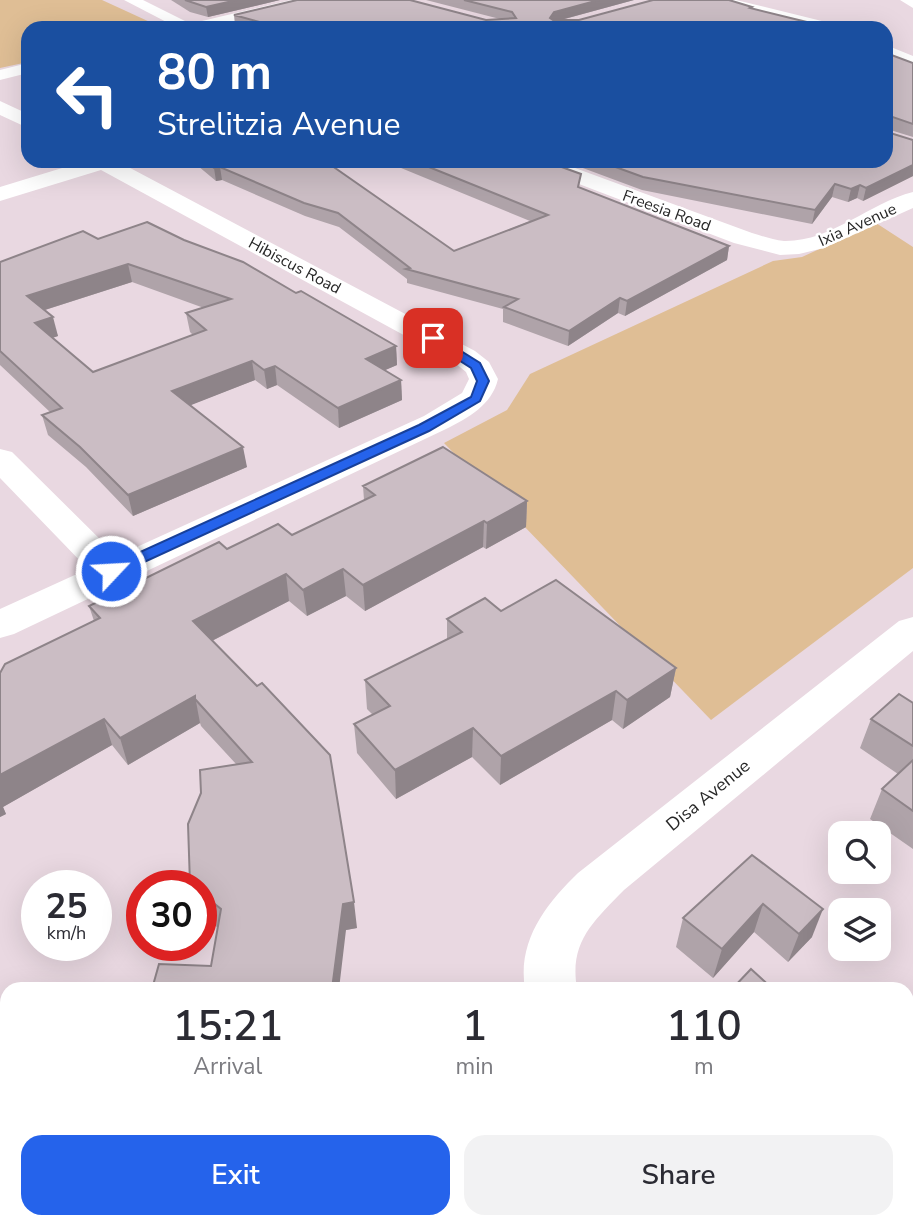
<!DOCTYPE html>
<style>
:root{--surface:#fff;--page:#f2f2f3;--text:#2b2b33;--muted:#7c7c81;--accent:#2563eb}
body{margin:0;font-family:"Nunito Sans",sans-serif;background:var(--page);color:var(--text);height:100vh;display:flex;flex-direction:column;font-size:26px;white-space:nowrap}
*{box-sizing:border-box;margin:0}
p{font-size:23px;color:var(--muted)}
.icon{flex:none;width:38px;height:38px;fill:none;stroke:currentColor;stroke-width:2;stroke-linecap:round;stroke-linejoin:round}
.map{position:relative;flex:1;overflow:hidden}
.sheet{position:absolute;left:0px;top:982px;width:914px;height:247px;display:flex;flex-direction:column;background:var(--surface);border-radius:21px 21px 0 0;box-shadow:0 7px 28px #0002}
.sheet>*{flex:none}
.hud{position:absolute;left:21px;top:21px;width:872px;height:147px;border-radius:21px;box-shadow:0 7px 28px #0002;background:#1a4fa0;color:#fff;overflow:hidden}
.fabs{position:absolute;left:828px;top:821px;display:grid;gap:14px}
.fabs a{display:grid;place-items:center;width:63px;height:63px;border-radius:14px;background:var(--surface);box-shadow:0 7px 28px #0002;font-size:35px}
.speed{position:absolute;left:21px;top:870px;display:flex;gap:14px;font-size:35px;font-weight:700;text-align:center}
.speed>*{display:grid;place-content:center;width:91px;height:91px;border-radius:50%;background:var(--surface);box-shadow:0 7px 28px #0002;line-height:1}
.speed small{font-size:18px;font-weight:400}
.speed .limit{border:10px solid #d22;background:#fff;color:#111}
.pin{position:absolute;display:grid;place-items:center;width:60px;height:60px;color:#fff;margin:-30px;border-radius:14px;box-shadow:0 4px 10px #0006}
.me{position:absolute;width:77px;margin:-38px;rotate:65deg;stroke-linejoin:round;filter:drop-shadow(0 0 5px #0008)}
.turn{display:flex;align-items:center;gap:24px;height:147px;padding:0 21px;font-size:32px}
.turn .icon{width:91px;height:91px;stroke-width:2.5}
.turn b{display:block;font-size:49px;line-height:60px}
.eta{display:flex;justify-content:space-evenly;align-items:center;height:119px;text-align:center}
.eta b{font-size:42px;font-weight:600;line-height:49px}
.primary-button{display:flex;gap:14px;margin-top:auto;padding:14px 21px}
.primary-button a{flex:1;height:80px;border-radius:21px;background:var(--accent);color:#fff;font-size:28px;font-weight:600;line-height:80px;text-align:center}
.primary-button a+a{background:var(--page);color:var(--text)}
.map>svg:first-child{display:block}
.green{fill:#dfbe95}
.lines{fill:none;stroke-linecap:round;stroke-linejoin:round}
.street{fill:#fff;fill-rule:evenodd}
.secondary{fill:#fff;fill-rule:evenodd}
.wall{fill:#afa3a9;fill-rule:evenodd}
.shaded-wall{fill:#8e8489}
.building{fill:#cbbdc4;stroke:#8e8489;stroke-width:2;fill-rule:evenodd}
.route{fill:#2563eb;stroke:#184099;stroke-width:2}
.labels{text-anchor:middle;stroke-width:5;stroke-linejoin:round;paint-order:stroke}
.far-street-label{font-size:16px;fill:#272727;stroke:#fff}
.street-label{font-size:18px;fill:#272727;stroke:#fff}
</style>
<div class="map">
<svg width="913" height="1228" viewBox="0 0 913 1228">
<rect width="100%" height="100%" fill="#e9d8e1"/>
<g class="green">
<polygon points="0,0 102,0 163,28 28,28 28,62 0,68"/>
<polygon points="876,223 913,247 913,568 711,720 444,443 507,410 530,374 773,261 802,257"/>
</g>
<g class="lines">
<g class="street">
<polygon points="124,0 143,0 199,28 178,28"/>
<polygon points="710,0 736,0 838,25 840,28 813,28 712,3"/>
<polygon points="900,0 913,0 913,8"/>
<polygon points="886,45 913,56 913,67 886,56"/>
<polygon points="0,101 28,114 28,128 0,115"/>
<path d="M85 161H117L475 351 489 362 498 379C492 405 468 418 446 429L14 634 0 638V609L88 569 0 478V449L12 452 117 556 424 416 462 393 469 379 466 372 455 363 101 170 0 201V187Z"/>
<path d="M525 161H556L752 233C762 236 773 240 784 241 831 242 869 203 913 192V208L824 248 799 254 780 255 734 243 529 165Z"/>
<path d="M913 617V651L624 890C593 922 569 942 577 989H525C517 941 546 904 578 873L899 621Z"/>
<polygon points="709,1222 774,1222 777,1228 712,1228"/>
</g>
<g class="secondary">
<polygon points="291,0 317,0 315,3 211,28 183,28 185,25"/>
<polygon points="28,63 28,73 0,80 0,70"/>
</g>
</g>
<g class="wall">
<polygon points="171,0 280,0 208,17 190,12"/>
<polygon points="426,0 634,0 561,20 579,20 752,9 823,26 823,28 246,28 235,25 234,15 486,20 500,19"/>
<polygon points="886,53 913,63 913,137 887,129 887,132 913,140 913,176 863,201 857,198 848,202 832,197 812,224 642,190 564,161 886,161"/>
<polygon points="192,161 325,161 454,251 530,221 384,161 545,161 580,188 729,246 727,260 625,316 618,313 568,346 503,322 503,309 407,283 407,279 339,227 305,216 222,180 216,181"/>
<path d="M98 239 296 293 396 346 397 365 385 370 401 380 402 400 339 428 277 385 267 389 255 380 190 405 247 467 133 516 86 467 48 435 42 415 50 412 0 365V262ZM132 282 204 308 186 313 190 332 193 335 93 372 52 338 58 336 45 310Z"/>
<polygon points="363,486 527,501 526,527 486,549 483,547 365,611 346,596 307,616 289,601 212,641 357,928 346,930 211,966 218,928 201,914 201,886 190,886 188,824 236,764 201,726 200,723 128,765 112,745 3,807 6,814 0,817 0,673 94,621 89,606 227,549 292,535 364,500"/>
<polygon points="501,611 676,668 670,697 623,729 612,720 500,785 472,757 396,799 357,753 354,724 373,715 367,709 365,680 447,639 447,619"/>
<polygon points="913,703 913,849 870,819 882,789 898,774 860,748 871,719"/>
<polygon points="752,855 812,937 788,962 754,932 713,978 676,947 683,918"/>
<polygon points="913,1022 913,1071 906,1065 906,1030"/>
<polygon points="167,1222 246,1222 245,1226"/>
<polygon points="361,1222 555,1222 558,1228 364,1228"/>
<polygon points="838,1222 906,1222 913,1228 844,1228"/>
</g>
<g class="shaded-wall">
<polygon points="237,0 280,0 208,17 206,7"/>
<polygon points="599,0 634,0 553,22 550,18 554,12"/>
<polygon points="913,165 913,176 863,201 866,188"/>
<polygon points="220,167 222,180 216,181 214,168"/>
<polygon points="835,184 832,197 812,224 815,210"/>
<polygon points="860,185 857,198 848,202 851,189"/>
<polygon points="729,246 727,260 625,316 627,301"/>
<polygon points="128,264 132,282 32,314 27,296"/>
<polygon points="620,298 618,313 568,346 569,331"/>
<polygon points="53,317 58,336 40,342 35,323"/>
<polygon points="396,346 397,365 367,378 366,359"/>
<polygon points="252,361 255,380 176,411 172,391"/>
<polygon points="275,366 277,385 267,389 264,370"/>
<polygon points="401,380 402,400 339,428 338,408"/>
<polygon points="243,447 247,467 133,516 128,495"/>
<polygon points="527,501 526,527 486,549 487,523"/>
<polygon points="484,521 483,547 365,611 363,585"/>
<polygon points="343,569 346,596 307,616 303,590"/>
<polygon points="286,574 289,601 198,648 193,621"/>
<polygon points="676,668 670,697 623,729 627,700"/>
<polygon points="616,691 612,720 500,785 501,756"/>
<polygon points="195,696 200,723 128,765 120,738"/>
<polygon points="104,719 112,745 3,807 6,814 0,817 0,775"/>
<polygon points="473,728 472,757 396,799 395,770"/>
<polygon points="354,902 357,928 346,930 339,989 332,989 343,904"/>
<polygon points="763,904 754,932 713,978 722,949"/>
<polygon points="823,909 812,937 788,962 799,934"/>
</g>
<g class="building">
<polygon points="185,0 237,0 206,7"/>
<polygon points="297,0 410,0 486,20 516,18 512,12 464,0 599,0 554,12 550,18 553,20 579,20 653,0 729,0 752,7 750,8 823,26 820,27 823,28 249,28 267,24 234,15"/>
<polygon points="886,53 913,63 913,124 890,116 886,119 887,132 913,140 913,165 866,188 860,185 851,189 835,184 815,210 643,177 599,161 886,161"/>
<polygon points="205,161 325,161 454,251 548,215 414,161 545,161 581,174 578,187 729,246 627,301 620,298 569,331 504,307 518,299 406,269 410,268 338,213 304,203 220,167 214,168"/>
<path d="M147 222 184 240 243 262 296 293 301 291 396 346 366 359 401 380 338 408 275 366 264 370 252 361 172 391 243 447 128 495 80 447 42 415 62 408 0 351V262L83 231 98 239ZM128 264 231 299 186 313 206 330 93 372 35 323 53 317 27 296Z"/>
<polygon points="443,447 527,501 487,523 484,521 363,585 343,569 303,590 286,574 193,621 257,686 262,683 330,755 354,902 343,904 332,989 152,989 159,964 211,966 221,909 201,893 201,886 191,886 190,884 188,824 201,793 200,770 252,762 195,699 195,696 120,738 104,719 0,775 0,673 5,664 100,618 89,606 219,542 227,549 278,524 292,535 375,495 363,486"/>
<polygon points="556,580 676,668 627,700 616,691 501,756 473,728 395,770 354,724 390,706 365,680 462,632 447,619 485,598 501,611"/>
<polygon points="899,694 913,703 913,746 871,719"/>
<polygon points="913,760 913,811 882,789"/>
<polygon points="752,855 823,909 799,934 763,904 722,949 683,918"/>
<polygon points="751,969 773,989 732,989"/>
<polygon points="913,1022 913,1030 909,1027"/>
<polygon points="906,1120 913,1126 913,1228 872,1228 865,1222 906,1222"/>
<polygon points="367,1222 555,1222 558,1228 370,1228"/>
</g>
<polygon class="route" points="429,336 437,336 480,363 489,381 480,401 429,431 116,575 105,575 103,571 105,568 419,425 471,397 477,381 471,368 429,341"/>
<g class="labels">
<g class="far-street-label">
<text transform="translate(667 210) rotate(20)" y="6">Freesia Road</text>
<text transform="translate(857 224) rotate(-24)" y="6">Ixia Avenue</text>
<text transform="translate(295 265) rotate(28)" y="6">Hibiscus Road</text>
</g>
<g class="street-label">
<text transform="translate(708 795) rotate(-39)" y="6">Disa Avenue</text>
</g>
</g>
</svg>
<div class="fabs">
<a><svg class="icon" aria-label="search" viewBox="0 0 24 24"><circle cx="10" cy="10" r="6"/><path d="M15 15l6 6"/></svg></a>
<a><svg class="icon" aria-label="layers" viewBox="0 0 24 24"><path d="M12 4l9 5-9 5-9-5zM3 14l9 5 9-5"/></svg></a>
</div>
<div class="speed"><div>25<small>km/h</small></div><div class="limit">30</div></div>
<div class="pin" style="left:433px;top:338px;background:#d93025"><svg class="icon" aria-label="arrive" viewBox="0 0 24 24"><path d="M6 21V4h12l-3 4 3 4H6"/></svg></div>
<svg class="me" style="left:111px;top:571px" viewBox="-20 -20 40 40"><circle r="17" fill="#2563eb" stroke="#fff" stroke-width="3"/><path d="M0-11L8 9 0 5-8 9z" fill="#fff"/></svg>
<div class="hud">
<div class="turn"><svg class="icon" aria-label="left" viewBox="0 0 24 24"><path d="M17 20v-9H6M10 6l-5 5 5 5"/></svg><div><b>80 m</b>Strelitzia Avenue</div></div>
</div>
<section class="sheet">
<div class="eta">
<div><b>15:21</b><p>Arrival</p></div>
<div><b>1</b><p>min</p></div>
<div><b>110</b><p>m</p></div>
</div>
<div class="primary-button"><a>Exit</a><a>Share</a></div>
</section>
</div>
